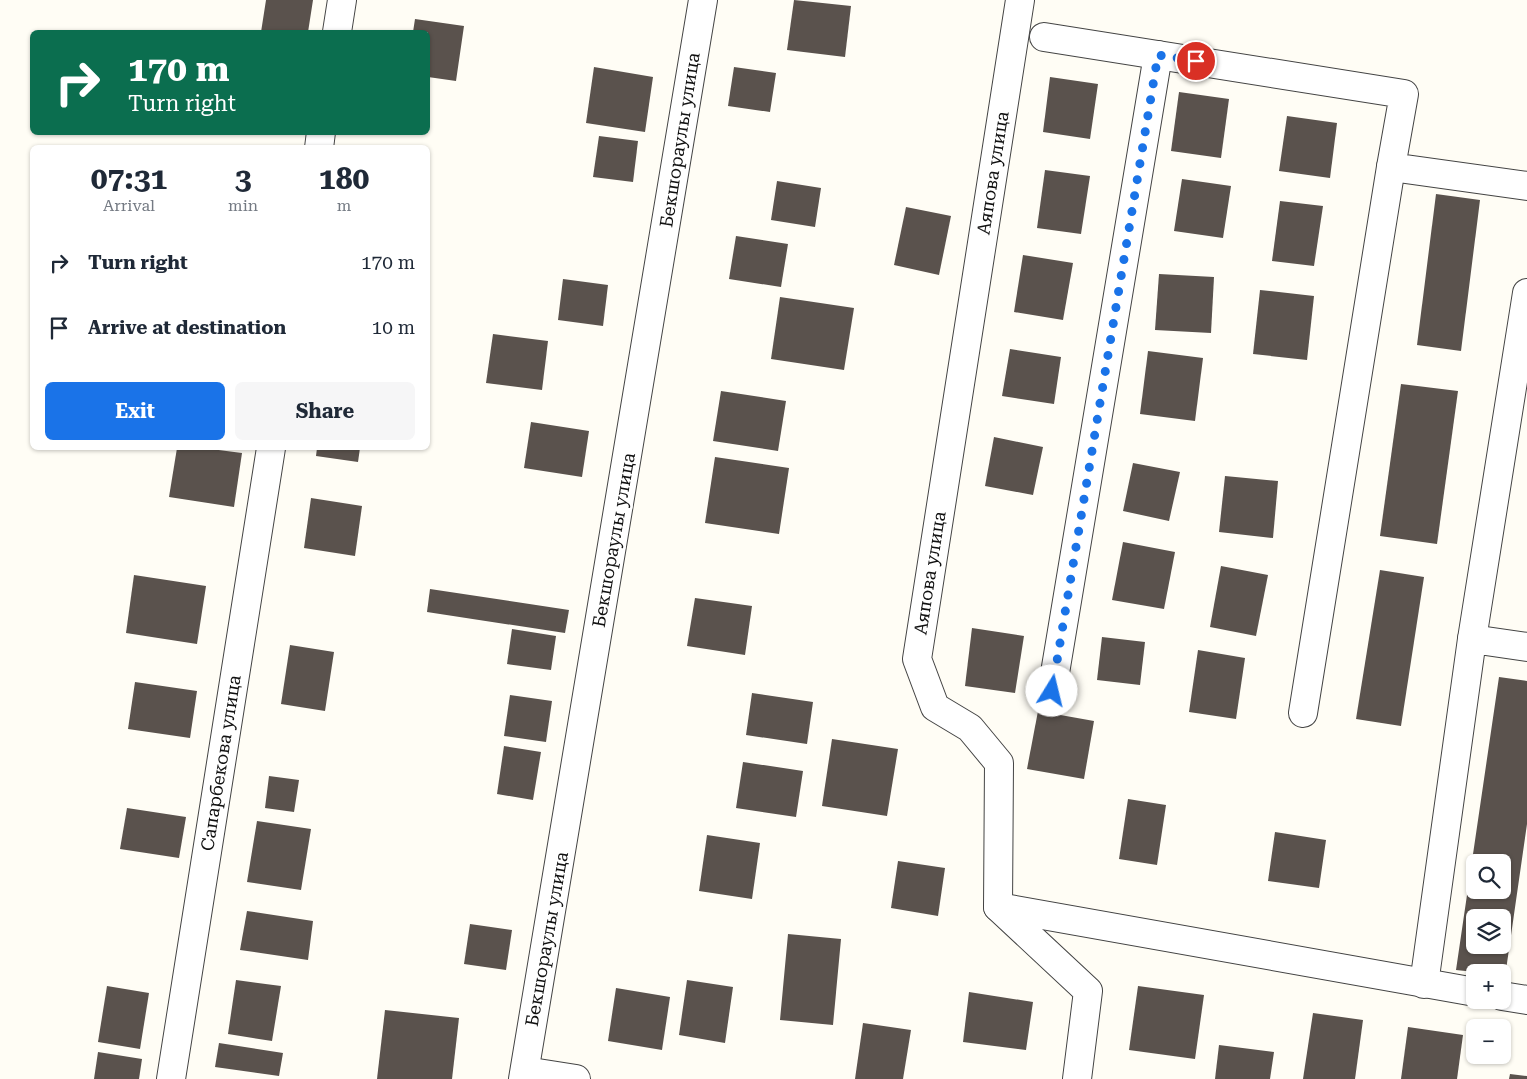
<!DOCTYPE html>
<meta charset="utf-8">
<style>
:root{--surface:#fff;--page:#f6f6f7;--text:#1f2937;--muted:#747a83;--accent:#1a73e8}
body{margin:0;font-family:"Roboto Serif",serif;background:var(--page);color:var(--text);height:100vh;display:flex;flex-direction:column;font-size:19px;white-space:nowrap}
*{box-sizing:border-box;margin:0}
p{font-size:16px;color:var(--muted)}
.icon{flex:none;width:28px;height:28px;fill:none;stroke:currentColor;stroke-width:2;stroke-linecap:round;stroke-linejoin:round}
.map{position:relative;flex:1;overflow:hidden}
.side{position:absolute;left:30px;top:145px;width:400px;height:305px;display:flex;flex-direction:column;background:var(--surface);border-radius:8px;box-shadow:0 1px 4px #0004}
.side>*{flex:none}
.guide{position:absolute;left:30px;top:30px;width:400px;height:105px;border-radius:8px;box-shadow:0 1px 4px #0004;background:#0b6e4f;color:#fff;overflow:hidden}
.tools{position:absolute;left:1466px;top:854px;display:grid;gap:10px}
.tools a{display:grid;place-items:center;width:45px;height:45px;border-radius:8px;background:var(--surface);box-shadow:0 1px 4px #0004;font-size:25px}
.pin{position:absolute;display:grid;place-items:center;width:42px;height:42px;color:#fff;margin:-21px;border:2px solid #fff;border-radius:50%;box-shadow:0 1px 5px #0007}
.me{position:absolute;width:55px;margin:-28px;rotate:9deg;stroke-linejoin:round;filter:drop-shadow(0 0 4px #0008)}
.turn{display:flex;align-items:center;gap:18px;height:105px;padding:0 15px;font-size:22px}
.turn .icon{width:65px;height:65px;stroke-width:2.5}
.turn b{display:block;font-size:35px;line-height:42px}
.eta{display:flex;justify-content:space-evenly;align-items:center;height:85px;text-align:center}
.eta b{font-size:30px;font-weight:700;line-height:35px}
.action{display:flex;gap:10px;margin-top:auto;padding:10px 15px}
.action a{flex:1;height:58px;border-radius:8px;background:var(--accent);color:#fff;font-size:20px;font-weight:700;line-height:58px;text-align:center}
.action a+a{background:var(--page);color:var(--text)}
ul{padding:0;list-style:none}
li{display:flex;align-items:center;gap:15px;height:65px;padding:0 15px}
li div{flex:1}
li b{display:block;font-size:19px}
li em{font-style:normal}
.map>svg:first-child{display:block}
.building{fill:#5a524d;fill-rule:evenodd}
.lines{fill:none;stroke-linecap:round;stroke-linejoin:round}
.minor-casing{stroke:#444;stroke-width:30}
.minor{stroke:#fff;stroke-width:28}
.route{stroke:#1a73e8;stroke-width:9;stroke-dasharray:0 16.2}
.labels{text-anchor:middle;stroke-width:5;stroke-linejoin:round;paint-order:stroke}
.street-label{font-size:18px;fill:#111;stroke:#fff}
</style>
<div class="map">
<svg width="1527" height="1079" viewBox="0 0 1527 1079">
<rect width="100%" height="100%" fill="#fffdf5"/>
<g class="building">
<polygon points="266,0 313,0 308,32 261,32"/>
<polygon points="794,0 851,6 845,57 787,50"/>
<polygon points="415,19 464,26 456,81 428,77 428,32 413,32"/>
<polygon points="594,67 653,77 645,132 586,123"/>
<polygon points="734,67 776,73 770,112 728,106"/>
<polygon points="1050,77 1098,84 1090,139 1043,132"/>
<polygon points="1179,92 1229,99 1221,158 1171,151"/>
<polygon points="1287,116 1337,123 1330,178 1279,171"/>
<polygon points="599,136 638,141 633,182 593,177"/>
<polygon points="1045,170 1090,176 1081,234 1037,228"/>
<polygon points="1182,179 1231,186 1223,238 1174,231"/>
<polygon points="777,181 821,188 815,227 771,220"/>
<polygon points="1436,194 1480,200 1461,351 1417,345"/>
<polygon points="1280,201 1323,206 1314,266 1272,261"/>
<polygon points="906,207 951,216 939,275 894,265"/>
<polygon points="736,236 788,244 781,287 729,279"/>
<polygon points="1023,255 1073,263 1063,320 1014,312"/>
<polygon points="1159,274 1214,277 1211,333 1155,330"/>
<polygon points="563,279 608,285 603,326 558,320"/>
<polygon points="1260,290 1314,296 1307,360 1253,354"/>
<polygon points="780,297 854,308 844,370 771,359"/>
<polygon points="493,334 548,341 542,390 486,383"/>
<polygon points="1010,349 1061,357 1054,404 1002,396"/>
<polygon points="1148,351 1203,358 1195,421 1140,414"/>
<polygon points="1401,384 1458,391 1437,544 1380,536"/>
<polygon points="721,391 786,401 778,451 713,441"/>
<polygon points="531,422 589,431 582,477 524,468"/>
<polygon points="994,437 1043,447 1033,495 985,486"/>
<polygon points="177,448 203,448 242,453 234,507 169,497"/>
<polygon points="317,448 360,448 358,462 316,456"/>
<polygon points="715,457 789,468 779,534 705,523"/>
<polygon points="1133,463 1180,472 1169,521 1123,511"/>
<polygon points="1225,476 1278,481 1273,538 1219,532"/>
<polygon points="311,498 362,506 355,556 304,548"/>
<polygon points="1123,542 1175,552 1164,609 1112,600"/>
<polygon points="1221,566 1268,575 1256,636 1210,627"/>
<polygon points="1380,570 1424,577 1401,726 1356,719"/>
<polygon points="134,575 206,586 197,644 126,633"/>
<polygon points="430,589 569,610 565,633 427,612"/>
<polygon points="695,598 752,606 745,655 687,646"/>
<polygon points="972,628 1024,636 1015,693 965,686"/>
<polygon points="512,629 556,636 551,670 507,664"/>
<polygon points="1102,637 1145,642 1140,685 1097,680"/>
<polygon points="290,645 334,652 325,711 281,704"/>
<polygon points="1198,650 1245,658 1236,719 1189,712"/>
<path d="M1499 677 1527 681V824L1505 977 1502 976V972H1475L1456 970ZM1475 862H1502V890H1475ZM1475 918H1502V945H1475Z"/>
<polygon points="135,682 197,691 190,738 128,729"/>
<polygon points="752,693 813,702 807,744 746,735"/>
<polygon points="510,695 552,701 546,742 504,736"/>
<polygon points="1038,711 1094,721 1084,779 1027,769"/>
<polygon points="832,739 898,749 887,816 822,806"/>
<polygon points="504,746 541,752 533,800 497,794"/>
<polygon points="743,762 803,771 796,817 736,808"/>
<polygon points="269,776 299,780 294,812 265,808"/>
<polygon points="1128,799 1166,805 1157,865 1119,859"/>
<polygon points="127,808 186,817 179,858 120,849"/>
<polygon points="257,821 311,829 301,890 247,882"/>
<polygon points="1275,832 1326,840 1319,888 1268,881"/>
<polygon points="707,835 760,843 752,899 699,891"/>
<polygon points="898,861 945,868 938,916 891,908"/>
<polygon points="247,911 313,921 308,960 240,950"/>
<polygon points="470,924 512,930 506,970 464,964"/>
<polygon points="788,934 841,939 833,1025 780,1020"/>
<polygon points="236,980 281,986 272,1041 228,1034"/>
<polygon points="687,980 733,987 725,1043 679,1035"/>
<polygon points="107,986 149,993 140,1049 98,1042"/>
<polygon points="1138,986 1204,995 1195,1059 1129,1050"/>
<polygon points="616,988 670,997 662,1050 608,1041"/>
<polygon points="969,992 1033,1002 1026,1050 963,1042"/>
<polygon points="385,1010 459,1018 452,1079 377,1079"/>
<polygon points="1313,1013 1363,1020 1355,1079 1303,1079"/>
<polygon points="863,1023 911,1030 903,1079 855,1079"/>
<polygon points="1408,1027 1463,1035 1457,1079 1401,1079"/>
<polygon points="219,1043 283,1053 279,1076 215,1067"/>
<polygon points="1219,1045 1274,1052 1270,1079 1215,1079"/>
<polygon points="98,1052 142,1059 139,1079 94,1079"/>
<polygon points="1510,1074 1527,1076 1527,1079 1509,1079"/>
</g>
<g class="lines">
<g class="minor-casing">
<g id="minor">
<polyline points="1020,0 917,659 935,707 970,728 999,763 998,907 1088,991 1077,1079"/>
<polyline points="337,32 342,0"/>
<polyline points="1044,37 1404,94 1391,167 1527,186"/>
<polyline points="319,148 321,132"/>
<polyline points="1472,639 1527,293"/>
<polyline points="1052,691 1158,55"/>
<polyline points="1303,713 1391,167"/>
<polyline points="998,907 1475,992"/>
<polyline points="1424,984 1472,639 1527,647"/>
<polyline points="1502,996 1527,1000"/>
<polyline points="525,1071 576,1079"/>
<polyline points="171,1079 271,448"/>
<polyline points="523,1079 703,0"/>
</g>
</g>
<use href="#minor" class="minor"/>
</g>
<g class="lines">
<polyline class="route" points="1052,691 1158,55 1196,61"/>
</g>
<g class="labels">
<g class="street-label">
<text transform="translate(680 140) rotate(-81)" y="6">Бекшораулы улица</text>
<text transform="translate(993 173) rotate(-81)" y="6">Аяпова улица</text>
<text transform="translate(614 540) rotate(-80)" y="6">Бекшораулы улица</text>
<text transform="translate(930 573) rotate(-81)" y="6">Аяпова улица</text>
<text transform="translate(221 763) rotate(-81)" y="6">Сапарбекова улица</text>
<text transform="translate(547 939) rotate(-80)" y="6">Бекшораулы улица</text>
</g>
</g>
</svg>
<div class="tools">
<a><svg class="icon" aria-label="search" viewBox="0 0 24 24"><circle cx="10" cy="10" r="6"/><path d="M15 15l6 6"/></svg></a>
<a><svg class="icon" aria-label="layers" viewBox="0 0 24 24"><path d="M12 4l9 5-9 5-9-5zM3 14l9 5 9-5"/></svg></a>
<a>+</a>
<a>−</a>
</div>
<div class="pin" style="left:1196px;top:61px;background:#d93025"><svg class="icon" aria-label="arrive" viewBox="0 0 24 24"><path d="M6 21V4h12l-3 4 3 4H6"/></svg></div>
<svg class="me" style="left:1052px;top:691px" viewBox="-20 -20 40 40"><circle r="19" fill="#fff"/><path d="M0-13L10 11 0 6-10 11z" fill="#1a73e8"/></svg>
<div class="guide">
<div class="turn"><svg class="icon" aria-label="right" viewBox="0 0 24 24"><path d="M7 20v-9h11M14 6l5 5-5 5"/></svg><div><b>170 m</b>Turn right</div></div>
</div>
<section class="side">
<div class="eta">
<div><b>07:31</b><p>Arrival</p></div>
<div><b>3</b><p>min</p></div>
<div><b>180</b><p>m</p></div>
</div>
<ul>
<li><svg class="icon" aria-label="right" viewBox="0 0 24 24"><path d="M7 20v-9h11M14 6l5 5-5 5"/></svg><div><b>Turn right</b></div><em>170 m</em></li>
<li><svg class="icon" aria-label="arrive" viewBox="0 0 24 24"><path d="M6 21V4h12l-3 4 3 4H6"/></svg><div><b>Arrive at destination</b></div><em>10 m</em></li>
</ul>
<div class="action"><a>Exit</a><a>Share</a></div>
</section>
</div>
